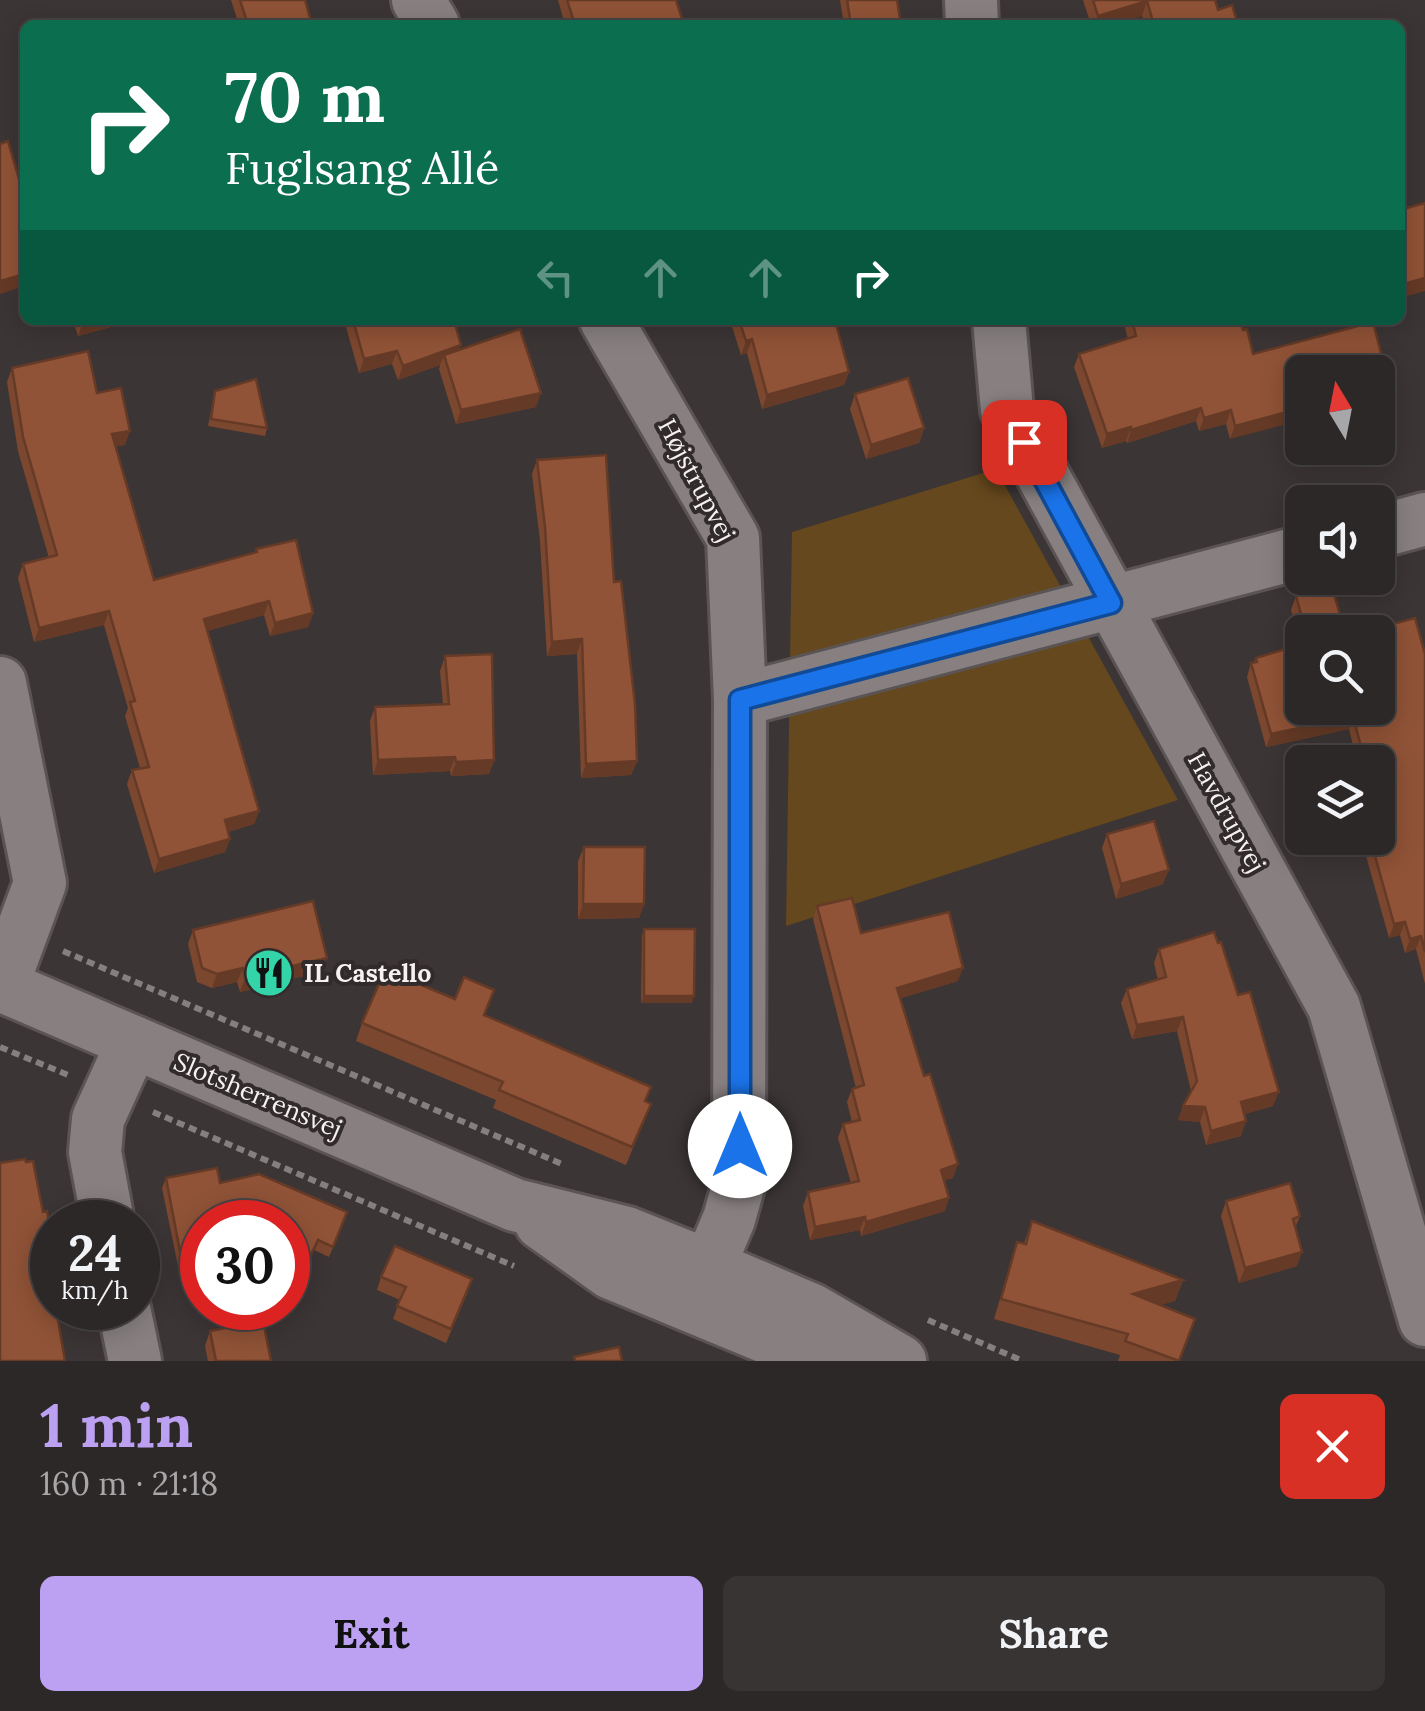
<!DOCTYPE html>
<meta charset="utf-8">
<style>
:root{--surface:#2d2828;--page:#393434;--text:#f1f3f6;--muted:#a7a6a8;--line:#484445;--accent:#bca0f2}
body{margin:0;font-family:Lora,serif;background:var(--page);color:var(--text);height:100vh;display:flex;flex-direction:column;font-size:38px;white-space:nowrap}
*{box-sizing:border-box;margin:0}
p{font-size:32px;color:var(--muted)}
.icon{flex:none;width:55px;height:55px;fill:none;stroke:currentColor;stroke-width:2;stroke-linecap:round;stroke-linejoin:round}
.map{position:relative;height:1361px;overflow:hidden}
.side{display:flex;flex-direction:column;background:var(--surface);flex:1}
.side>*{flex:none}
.top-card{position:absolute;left:20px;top:20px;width:1385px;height:305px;border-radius:15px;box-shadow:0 5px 25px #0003,0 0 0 2px var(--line);background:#0b6e4f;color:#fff;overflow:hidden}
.needle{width:65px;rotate:350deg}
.fabs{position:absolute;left:1285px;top:355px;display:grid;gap:20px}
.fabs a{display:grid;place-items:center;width:110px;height:110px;border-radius:15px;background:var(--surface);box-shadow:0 5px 25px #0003,0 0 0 2px var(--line);font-size:50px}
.speed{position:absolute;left:30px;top:1200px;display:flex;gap:20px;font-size:50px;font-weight:700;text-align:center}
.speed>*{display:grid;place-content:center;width:130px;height:130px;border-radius:50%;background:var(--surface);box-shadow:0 5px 25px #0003,0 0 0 2px var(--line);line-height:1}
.speed small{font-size:25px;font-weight:400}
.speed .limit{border:15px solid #d22;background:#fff;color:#111}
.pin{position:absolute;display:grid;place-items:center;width:85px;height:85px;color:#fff;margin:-42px;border-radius:20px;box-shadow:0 5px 15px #0006}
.me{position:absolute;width:110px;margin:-55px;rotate:0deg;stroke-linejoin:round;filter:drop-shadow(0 0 8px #0008)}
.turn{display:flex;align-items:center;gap:35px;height:210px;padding:0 40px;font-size:45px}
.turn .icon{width:130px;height:130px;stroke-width:2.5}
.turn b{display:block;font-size:70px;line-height:85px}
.lanes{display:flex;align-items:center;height:95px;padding:0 40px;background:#0003;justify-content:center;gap:50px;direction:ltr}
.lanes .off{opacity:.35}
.round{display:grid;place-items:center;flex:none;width:105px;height:105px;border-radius:15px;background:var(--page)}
.headline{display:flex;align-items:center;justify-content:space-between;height:170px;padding:0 40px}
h1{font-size:60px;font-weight:700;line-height:75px;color:var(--accent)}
.button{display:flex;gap:20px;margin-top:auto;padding:20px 40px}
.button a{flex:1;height:115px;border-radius:15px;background:var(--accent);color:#111;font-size:40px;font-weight:700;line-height:115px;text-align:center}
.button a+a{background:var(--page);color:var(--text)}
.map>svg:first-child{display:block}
.green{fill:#65481d}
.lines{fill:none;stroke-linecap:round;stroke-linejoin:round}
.minor-casing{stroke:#5a5454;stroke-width:58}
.path{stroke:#857f7f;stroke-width:6;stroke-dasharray:8 5;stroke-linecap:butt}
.minor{stroke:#888080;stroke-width:52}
.wall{fill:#7c472f}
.shaded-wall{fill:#653a26}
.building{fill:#905337;stroke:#653a26;stroke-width:2.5}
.route-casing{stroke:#114b97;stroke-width:25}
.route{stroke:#1a73e8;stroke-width:18}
.labels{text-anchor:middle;stroke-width:8;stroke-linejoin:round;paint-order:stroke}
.street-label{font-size:25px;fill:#f6f2f2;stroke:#322b2b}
.poi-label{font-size:25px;font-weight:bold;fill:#f6f2f2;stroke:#322b2b;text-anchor:start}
</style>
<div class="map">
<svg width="1425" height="1361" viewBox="0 0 1425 1361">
<rect width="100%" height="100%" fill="#3c3535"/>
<polygon class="green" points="996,469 1178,800 786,926 792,532"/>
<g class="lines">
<g class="minor-casing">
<g id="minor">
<polyline points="418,0 433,25"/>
<polyline points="971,0 972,25"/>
<polyline points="606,320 733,538 740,700 739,1183 729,1219 692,1306"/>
<polyline points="999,320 1007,410 1334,1007 1425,1320"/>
<polyline points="1378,532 1425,519"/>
<polyline points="0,683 40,883 2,986"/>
<polyline points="740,700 1302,552"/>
<polyline points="0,985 515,1205 627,1233 709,1266 812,1310 900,1361"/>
<polyline points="108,1222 95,1152 98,1119 133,1042"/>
<polyline points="541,1223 611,1273 795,1349 838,1361"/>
<polyline points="124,1308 135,1361"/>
</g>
</g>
<g class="path">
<polyline points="63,951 562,1164"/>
<polyline points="0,1047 68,1075"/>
<polyline points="153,1112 514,1266"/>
<polyline points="928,1320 1023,1361"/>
</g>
<use href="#minor" class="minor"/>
</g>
<g class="wall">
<polygon points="231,0 305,0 312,25 239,25"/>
<polygon points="558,0 676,0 684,25 565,25"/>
<polygon points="840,0 897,0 901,25 844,25"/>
<polygon points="1083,0 1215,0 1218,10 1238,25 1145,25 1142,16 1111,25 1091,25"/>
<polygon points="73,320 136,320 78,336"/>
<polygon points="344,320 454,320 461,345 459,350 536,407 456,424 439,369 440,365 398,380 392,364 359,373"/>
<polygon points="730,320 835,320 849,372 844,385 762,409 747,353 741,355"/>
<polygon points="1123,320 1240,320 1253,354 1373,322 1230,439 1226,424 1199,431 1196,421 1127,443 1126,441 1102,448 1074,367 1079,354 1128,339"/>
<polygon points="12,368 97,393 125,445 116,446 154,580 255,553 256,549 313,613 308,627 270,636 264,615 207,631 259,811 254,824 228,832 230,839 225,852 154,873 127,784 132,770 140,768 125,716 128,708 104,625 34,642 18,578 23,564 49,558 18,451 7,382"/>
<polygon points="215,391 267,428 265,436 208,426"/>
<polygon points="855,394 924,428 919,443 866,459 850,409"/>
<polygon points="537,460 614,582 637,761 631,775 581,778 577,654 547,656 540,541 532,474"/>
<polygon points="1296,596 1345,632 1302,632 1302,708 1425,654 1425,984 1416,949 1405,953 1400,935 1389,938 1361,838 1378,838 1378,762 1357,762 1349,729 1266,747 1247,677 1251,663 1254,662 1256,658 1301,645 1291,610"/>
<polygon points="445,656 494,760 489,774 451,776 450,771 373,775 370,721 375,707 443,704 440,671"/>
<polygon points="1107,834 1163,884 1116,899 1102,848"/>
<polygon points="584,847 644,904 639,918 578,919 578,861"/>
<polygon points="817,906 861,933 958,981 901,998 953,1178 944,1180 945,1211 861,1236 860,1230 810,1240 803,1206 808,1192 851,1183 838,1138 843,1124 852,1122 847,1102 852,1089 856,1088 813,919"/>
<polygon points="644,929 692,1003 641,1003 642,936"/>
<polygon points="193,930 327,958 321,972 279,982 270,989 261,987 240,992 237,982 212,988 197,982 188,944"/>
<polygon points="1159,949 1273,1106 1244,1114 1241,1136 1206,1145 1200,1122 1178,1120 1183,1106 1191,1091 1177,1031 1132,1039 1121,1003 1127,989 1158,980 1154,963"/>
<polygon points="484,1016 651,1104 626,1165 493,1108 496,1100 356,1041 362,1023"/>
<polygon points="166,1178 220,1183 347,1212 329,1257 314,1250 307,1264 288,1256 288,1222 179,1271 162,1188"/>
<polygon points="1226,1201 1300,1216 1295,1228 1297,1266 1239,1283 1221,1216"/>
<polygon points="1032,1221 1183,1280 1175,1301 1160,1305 1179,1361 1118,1361 1120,1355 994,1319 1017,1242 1024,1243"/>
<polygon points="381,1277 468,1292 446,1343 393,1319 400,1300 377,1290"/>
<polygon points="210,1331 271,1361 208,1361 205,1346"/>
</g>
<g class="shaded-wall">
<polygon points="1147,1 1142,16 1111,25 1094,25 1098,16"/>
<polygon points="25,274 25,286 0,294 0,281"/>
<polygon points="1425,278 1425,291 1400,298 1400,285"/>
<polygon points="90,320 136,320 78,336 83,322"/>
<polygon points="752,339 747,353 741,355 746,341"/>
<polygon points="461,345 456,359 444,355 440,365 398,380 403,366"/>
<polygon points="397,351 392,364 359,373 364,359"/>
<polygon points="849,372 844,385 762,409 767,395"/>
<polygon points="541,393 536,407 456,424 461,410"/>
<polygon points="1201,408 1196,421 1127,443 1131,430"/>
<polygon points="1302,408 1302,420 1230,439 1235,426"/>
<polygon points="1231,410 1226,424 1199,431 1204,418"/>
<polygon points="1131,427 1126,441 1102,448 1107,434"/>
<polygon points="924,428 919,443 866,459 871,445"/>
<polygon points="130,431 125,445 107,448 112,434"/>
<polygon points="269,601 264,615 199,633 204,619"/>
<polygon points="109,611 104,625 34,642 39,628"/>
<polygon points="313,613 308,627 270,636 275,623"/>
<polygon points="582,639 577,654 547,656 552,642"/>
<polygon points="1353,716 1349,729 1266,747 1271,734"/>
<polygon points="455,757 450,771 373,775 378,760"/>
<polygon points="494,760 489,774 451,776 456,762"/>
<polygon points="637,761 631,775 581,778 586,764"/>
<polygon points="259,811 254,824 220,834 225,820"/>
<polygon points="230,839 225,852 154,873 159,859"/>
<polygon points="1169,870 1163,884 1116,899 1121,884"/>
<polygon points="583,904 644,904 639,918 578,919"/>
<polygon points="1405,922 1400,935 1389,938 1394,924"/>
<polygon points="1421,936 1416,949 1405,953 1410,939"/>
<polygon points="327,958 321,972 279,982 270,989 275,975 284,968"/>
<polygon points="243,968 237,982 212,988 217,974"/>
<polygon points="963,968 958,981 892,1001 897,988"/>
<polygon points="267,973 261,987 240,992 245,978"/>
<polygon points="644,996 694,996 692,1003 641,1003"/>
<polygon points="1183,1017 1177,1031 1132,1039 1137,1025"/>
<polygon points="1279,1092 1273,1106 1236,1117 1241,1102"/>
<polygon points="1183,1106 1205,1107 1200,1122 1178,1120"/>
<polygon points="1246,1121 1241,1136 1206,1145 1211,1131"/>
<polygon points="958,1164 953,1178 936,1183 941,1170"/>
<polygon points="949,1198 945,1211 861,1236 866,1222"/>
<polygon points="865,1217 860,1230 810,1240 815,1227"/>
<polygon points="52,1246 49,1260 40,1262 45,1248"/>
<polygon points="1302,1252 1297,1266 1239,1283 1245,1268"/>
<polygon points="202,1257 202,1266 179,1271 182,1262"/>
<polygon points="1183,1280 1175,1301 1125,1315 1133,1294"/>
</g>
<g class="building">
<polygon points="240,0 305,0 312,25 248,25"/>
<polygon points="567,0 676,0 684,25 575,25"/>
<polygon points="847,0 897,0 901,25 851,25"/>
<polygon points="1093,0 1215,0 1218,10 1232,5 1238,25 1154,25 1147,1 1098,16"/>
<polygon points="8,141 25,200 25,274 0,281 0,144"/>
<polygon points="1425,203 1425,278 1400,285 1400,210"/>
<polygon points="353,320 454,320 461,345 403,366 397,351 364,359"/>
<polygon points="739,320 835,320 849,372 767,395 752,339 746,341"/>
<polygon points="1132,320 1240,320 1243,330 1247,329 1253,354 1373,322 1382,357 1375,359 1380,380 1378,380 1378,372 1302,372 1302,408 1235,426 1231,410 1204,418 1201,408 1131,430 1131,427 1107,434 1079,354 1136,336"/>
<polygon points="520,329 541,393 461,410 444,355"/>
<polygon points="88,351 97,393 121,388 130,431 112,434 154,580 257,552 256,549 296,540 313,613 275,623 269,601 204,619 259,811 225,820 230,839 159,859 132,770 149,767 130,702 135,701 109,611 39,628 23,564 57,555 23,437 12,368"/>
<polygon points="908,378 924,428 871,445 855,394"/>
<polygon points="256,379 267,428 211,419 215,391"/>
<polygon points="606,455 614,582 621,581 635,704 637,761 586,764 582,639 552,642 545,527 537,460"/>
<polygon points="1332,587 1345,632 1306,632 1296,596"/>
<polygon points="1415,618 1425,654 1425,952 1421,936 1410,939 1405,922 1394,924 1370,838 1378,838 1378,815 1379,814 1378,762 1365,762 1353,716 1271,734 1251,663 1257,662 1256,658 1302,644 1302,708 1378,708 1378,632 1363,632"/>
<polygon points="492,654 494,760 456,762 455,757 378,760 375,707 449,704 445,656"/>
<polygon points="1154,821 1169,870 1121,884 1107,834"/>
<polygon points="584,847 645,847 644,904 583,904"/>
<polygon points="852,898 861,933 949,912 963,968 897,988 924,1076 930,1074 958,1164 941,1170 949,1198 866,1222 865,1217 815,1227 808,1192 859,1181 843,1124 860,1120 852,1089 864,1085 817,906"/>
<polygon points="313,901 327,958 284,968 275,975 267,973 245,978 243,968 217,974 202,968 193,930"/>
<polygon points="644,929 695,929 694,996 644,996"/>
<polygon points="1214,932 1218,943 1221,942 1238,995 1250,992 1279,1092 1241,1102 1246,1121 1211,1131 1205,1107 1183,1106 1197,1081 1183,1017 1137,1025 1127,989 1166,977 1159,949"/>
<polygon points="385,970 455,999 464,977 494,990 484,1015 651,1087 645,1101 651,1104 632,1147 499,1090 503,1082 362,1023"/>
<polygon points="25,1159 26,1162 33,1161 43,1212 47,1211 52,1239 52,1246 45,1248 52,1290 52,1308 56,1308 65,1361 0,1361 0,1163"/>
<polygon points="217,1168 220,1183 259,1174 347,1212 333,1247 318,1240 311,1255 288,1245 288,1222 202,1222 202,1257 182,1262 166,1178"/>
<polygon points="1290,1183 1300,1216 1293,1219 1302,1252 1245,1268 1226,1201"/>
<polygon points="1032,1221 1183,1280 1133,1294 1195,1319 1179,1361 1125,1341 1128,1334 1001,1299 1017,1242 1026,1244"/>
<polygon points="395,1246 472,1279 451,1329 397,1306 406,1287 381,1277"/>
<polygon points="263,1321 271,1361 216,1361 210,1331"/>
<polygon points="619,1347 622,1361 575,1361 574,1357"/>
</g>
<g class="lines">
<g class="route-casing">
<polyline id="route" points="740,1146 740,700 1111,603 1024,442"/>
</g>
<use href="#route" class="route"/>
</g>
<defs>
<g id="restaurant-disc" transform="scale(2.5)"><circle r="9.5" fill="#33d4a8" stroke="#322b2b"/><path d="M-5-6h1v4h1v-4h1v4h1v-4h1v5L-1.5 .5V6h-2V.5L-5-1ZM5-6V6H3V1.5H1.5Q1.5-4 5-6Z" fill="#111"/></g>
</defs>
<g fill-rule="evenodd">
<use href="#restaurant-disc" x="269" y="973"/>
</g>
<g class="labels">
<g class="street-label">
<text transform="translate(697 480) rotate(62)" y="9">Højstrupvej</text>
<text transform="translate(1227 812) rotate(61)" y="9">Havdrupvej</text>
<text transform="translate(258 1095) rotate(23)" y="9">Slotsherrensvej</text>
</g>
<g class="poi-label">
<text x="304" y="982">IL Castello</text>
</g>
</g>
</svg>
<div class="fabs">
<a><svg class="needle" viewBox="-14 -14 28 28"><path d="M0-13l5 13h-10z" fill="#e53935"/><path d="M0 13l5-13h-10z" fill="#a7a6a8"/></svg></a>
<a><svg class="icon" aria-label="sound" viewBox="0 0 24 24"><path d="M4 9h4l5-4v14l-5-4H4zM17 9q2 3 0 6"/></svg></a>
<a><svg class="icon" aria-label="search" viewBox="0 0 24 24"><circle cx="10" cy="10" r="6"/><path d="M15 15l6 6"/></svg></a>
<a><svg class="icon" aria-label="layers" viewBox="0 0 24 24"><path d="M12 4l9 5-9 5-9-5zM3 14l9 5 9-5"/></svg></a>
</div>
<div class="speed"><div>24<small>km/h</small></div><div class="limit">30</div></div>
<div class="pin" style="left:1024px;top:442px;background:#d93025"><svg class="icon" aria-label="arrive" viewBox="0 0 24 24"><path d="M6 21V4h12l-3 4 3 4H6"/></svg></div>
<svg class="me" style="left:740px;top:1146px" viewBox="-20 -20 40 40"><circle r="19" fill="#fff"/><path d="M0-13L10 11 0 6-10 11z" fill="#1a73e8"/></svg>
<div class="top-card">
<div class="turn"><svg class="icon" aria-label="right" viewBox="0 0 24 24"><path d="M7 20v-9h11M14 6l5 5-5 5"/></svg><div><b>70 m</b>Fuglsang Allé</div></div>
<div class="lanes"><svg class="icon off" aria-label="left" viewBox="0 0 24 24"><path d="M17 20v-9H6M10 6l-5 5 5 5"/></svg><svg class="icon off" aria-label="ahead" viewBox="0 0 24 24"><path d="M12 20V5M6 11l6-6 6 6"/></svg><svg class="icon off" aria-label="ahead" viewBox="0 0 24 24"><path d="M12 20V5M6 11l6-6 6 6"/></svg><svg class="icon" aria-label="right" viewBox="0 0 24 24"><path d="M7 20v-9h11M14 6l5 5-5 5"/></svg></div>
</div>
</div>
<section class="side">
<div class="headline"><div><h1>1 min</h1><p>160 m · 21:18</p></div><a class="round" style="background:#d93025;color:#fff"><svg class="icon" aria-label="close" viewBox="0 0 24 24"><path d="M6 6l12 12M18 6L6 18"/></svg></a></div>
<div class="button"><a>Exit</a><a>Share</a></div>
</section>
